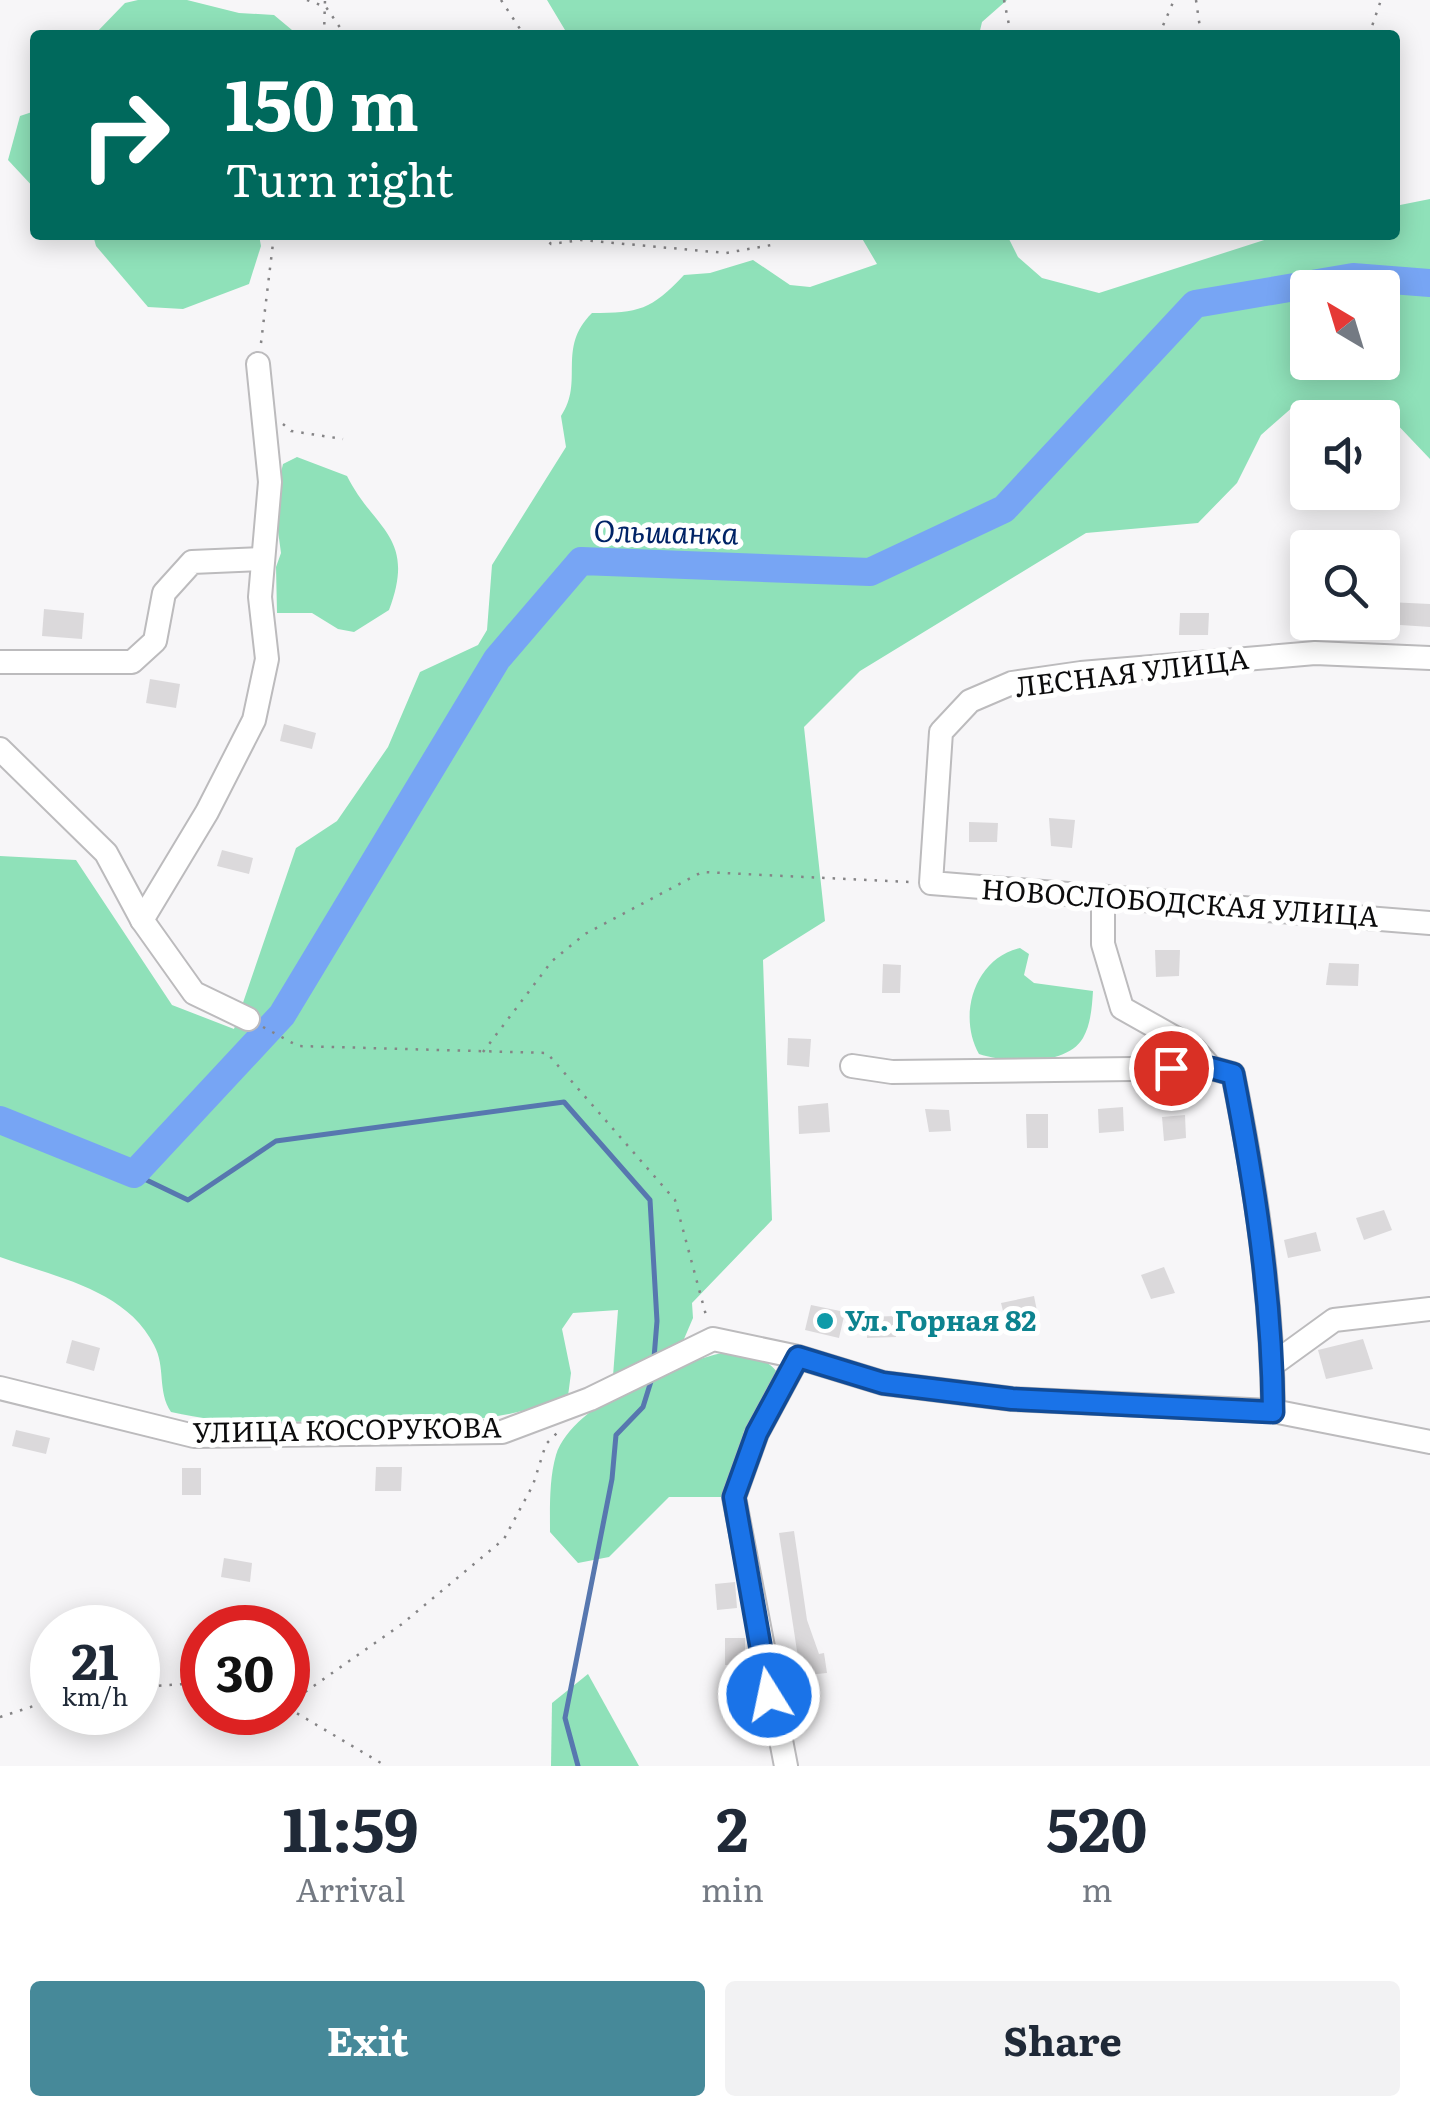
<!DOCTYPE html>
<meta charset="utf-8">
<style>
:root{--surface:#fff;--page:#f2f2f3;--text:#1f2937;--muted:#747a83;--accent:#468999}
body{margin:0;font-family:Literata,serif;background:var(--page);color:var(--text);height:100vh;display:flex;flex-direction:column;font-size:38px;white-space:nowrap}
*{box-sizing:border-box;margin:0}
p{font-size:32px;color:var(--muted)}
.icon{flex:none;width:55px;height:55px;fill:none;stroke:currentColor;stroke-width:2;stroke-linecap:round;stroke-linejoin:round}
.map{position:relative;height:1766px;overflow:hidden}
.drawer{display:flex;flex-direction:column;background:var(--surface);flex:1}
.drawer>*{flex:none}
.hud{position:absolute;left:30px;top:30px;width:1370px;height:210px;border-radius:10px;box-shadow:0 5px 25px #0003;background:#00695c;color:#fff;overflow:hidden}
.needle{width:65px;rotate:322deg}
.controls{position:absolute;left:1290px;top:270px;display:grid;gap:20px}
.controls a{display:grid;place-items:center;width:110px;height:110px;border-radius:10px;background:var(--surface);box-shadow:0 5px 25px #0003;font-size:50px}
.speed{position:absolute;left:30px;top:1605px;display:flex;gap:20px;font-size:50px;font-weight:700;text-align:center}
.speed>*{display:grid;place-content:center;width:130px;height:130px;border-radius:50%;background:var(--surface);box-shadow:0 5px 25px #0003;line-height:1}
.speed small{font-size:25px;font-weight:400}
.speed .limit{border:15px solid #d22;background:#fff;color:#111}
.pin{position:absolute;display:grid;place-items:center;width:85px;height:85px;color:#fff;margin:-42px;border:5px solid #fff;border-radius:50%;box-shadow:0 2px 10px #0007}
.me{position:absolute;width:110px;margin:-55px;rotate:350deg;stroke-linejoin:round;filter:drop-shadow(0 0 8px #0008)}
.turn{display:flex;align-items:center;gap:35px;height:210px;padding:0 30px;font-size:45px}
.turn .icon{width:130px;height:130px;stroke-width:2.5}
.turn b{display:block;font-size:70px;line-height:85px}
.eta{display:flex;justify-content:space-evenly;align-items:center;height:170px;text-align:center}
.eta b{font-size:60px;font-weight:700;line-height:70px}
.primary-button{display:flex;gap:20px;margin-top:auto;padding:20px 30px}
.primary-button a{flex:1;height:115px;border-radius:10px;background:var(--accent);color:#fff;font-size:40px;font-weight:700;line-height:115px;text-align:center}
.primary-button a+a{background:var(--page);color:var(--text)}
.map>svg:first-child{display:block}
.green{fill:#8fe1b9;fill-rule:evenodd}
.lines{fill:none;stroke-linecap:round;stroke-linejoin:round}
.stream{stroke:#5777af;stroke-width:5}
.river{stroke:#77a5f4;stroke-width:28}
.building{fill:#dbd9db}
.minor-casing{stroke:#bcbbbd;stroke-width:26}
.path{stroke:#858486;stroke-width:2.5;stroke-dasharray:2.5 8;stroke-linecap:butt}
.minor{stroke:#fff;stroke-width:22}
.route-casing{stroke:#114b97;stroke-width:25}
.route{stroke:#1a73e8;stroke-width:18}
.culture-dot{fill:#0f9aa8;stroke:#fff;stroke-width:4}
.labels{text-anchor:middle;stroke-width:10;stroke-linejoin:round;paint-order:stroke}
.street-label{font-size:28px;fill:#0c0c0d;stroke:#fff}
.culture-label{font-size:28px;font-weight:bold;fill:#0d838f;stroke:#fff;text-anchor:start}
.water-label{font-size:30px;font-style:italic;fill:#002366;stroke:#fff}
</style>
<div class="map">
<svg width="1430" height="1766" viewBox="0 0 1430 1766">
<rect width="100%" height="100%" fill="#f7f6f8"/>
<g class="green">
<polygon points="138,0 187,0 239,13 274,15 298,35 94,35 125,3"/>
<polygon points="547,0 1007,0 982,22 979,35 568,35"/>
<polygon points="35,111 35,189 8,160 20,116"/>
<path d="M1430 199V459L1391 418 1310 417 1294 406 1261 435 1237 483 1198 523 1086 533 860 671 804 727 825 921 763 960 772 1220 692 1303 693 1318 678 1353 613 1376 618 1310 573 1313 562 1329 571 1373 568 1396C491 1428 414 1423 332 1422 277 1421 226 1425 171 1412 157 1391 166 1367 154 1345 126 1289 54 1277 0 1257V856L76 860 172 1005 234 1029 296 848 337 821 388 747 420 672 478 645 487 630 492 565 566 447 561 416C585 381 556 349 592 313 639 313 651 310 684 275L710 273 753 260 790 285 810 287 877 264 860 235H1007L1018 257 1042 278 1099 293 1280 235H1395V206ZM1308 288H1382V362H1308Z"/>
<polygon points="93,235 259,235 261,246 249,284 183,309 148,307 96,246"/>
<path d="M297 457 347 476C374 530 417 536 389 610L354 632 338 629 312 613H277L276 567 281 553 274 501 283 464Z"/>
<path d="M1020 948 1029 954 1024 975 1034 983 1093 991C1092 1006 1091 1024 1083 1038 1066 1067 1006 1063 979 1054 957 1015 975 958 1020 948Z"/>
<path d="M730 1351C748 1356 771 1358 779 1376L744 1431 724 1497H669L609 1557 578 1563 550 1532C550 1508 549 1479 556 1455 574 1401 679 1362 730 1351Z"/>
<polygon points="588,1674 639,1766 551,1766 552,1703"/>
</g>
<g class="lines">
<g class="stream">
<polyline points="134,1174 188,1200 276,1141 564,1102 650,1200 657,1321 654,1358"/>
<polyline points="578,1766 565,1718 612,1479 616,1435 643,1407 652,1378"/>
</g>
<polyline class="river" points="0,1120 134,1174 282,1015 497,659 581,561 870,572 1004,509 1195,304 1353,277 1430,283"/>
</g>
<g class="building">
<polygon points="1388,602 1430,604 1430,627 1386,624"/>
<polygon points="44,609 84,613 82,639 42,636"/>
<polygon points="1180,613 1209,613 1208,635 1179,635"/>
<polygon points="150,679 180,684 176,708 146,703"/>
<polygon points="284,724 316,733 312,749 280,741"/>
<polygon points="1049,818 1075,820 1072,848 1051,846"/>
<polygon points="969,822 998,823 997,842 969,842"/>
<polygon points="222,850 253,858 249,874 217,866"/>
<polygon points="1155,950 1180,950 1179,976 1156,977"/>
<polygon points="1329,963 1359,964 1358,986 1326,985"/>
<polygon points="883,964 901,965 900,993 882,993"/>
<polygon points="788,1038 811,1039 809,1067 787,1065"/>
<polygon points="828,1103 830,1132 799,1134 798,1106"/>
<polygon points="1123,1107 1124,1131 1099,1133 1098,1109"/>
<polygon points="925,1109 949,1110 951,1131 929,1132"/>
<polygon points="1026,1114 1048,1114 1048,1148 1027,1148"/>
<polygon points="1185,1115 1186,1138 1164,1141 1162,1117"/>
<polygon points="1384,1210 1392,1230 1364,1240 1356,1218"/>
<polygon points="1316,1232 1321,1251 1288,1258 1284,1240"/>
<polygon points="1164,1267 1175,1293 1151,1299 1141,1275"/>
<polygon points="1034,1296 1038,1316 1006,1323 1001,1303"/>
<polygon points="811,1305 845,1312 839,1338 805,1330"/>
<polygon points="895,1316 896,1337 867,1338 867,1317"/>
<polygon points="1363,1339 1373,1369 1326,1379 1318,1350"/>
<polygon points="72,1340 100,1348 94,1371 66,1363"/>
<polygon points="16,1430 50,1438 46,1454 12,1446"/>
<polygon points="376,1467 402,1467 401,1491 375,1491"/>
<rect x="182" y="1468" width="19" height="27"/>
<polygon points="794,1531 807,1620 819,1654 824,1653 827,1673 807,1675 806,1664 799,1664 779,1533"/>
<polygon points="224,1558 252,1563 250,1582 221,1577"/>
<polygon points="735,1582 737,1608 717,1610 715,1584"/>
<rect x="725" y="1638" width="20" height="27"/>
</g>
<g class="lines">
<g class="minor-casing">
<g id="minor">
<polyline points="1430,658 1315,653 1081,673 1012,683 970,701 941,732 931,883 1430,923"/>
<polyline points="0,662 132,662 155,641 164,593 192,562 263,559"/>
<polyline points="0,749 106,853 142,920 194,993 248,1019"/>
<polyline points="1103,896 1103,944 1122,1008 1193,1048 1211,1068"/>
<polyline points="142,920 207,812 254,720 267,659 260,597 270,482 258,364"/>
<path d="M852 1066 892 1072 1211 1068 1233 1074C1256 1187 1272 1297 1273 1411"/>
<polyline points="1272,1365 1334,1320 1430,1309"/>
<polyline points="0,1388 194,1436 502,1432 590,1399 713,1339 798,1357 883,1383 1012,1399 1273,1411 1430,1442"/>
<polyline points="786,1766 734,1497 757,1433 798,1357"/>
</g>
</g>
<g class="path">
<polyline points="307,0 326,7 345,35"/>
<polyline points="501,0 524,35"/>
<polyline points="1004,0 1011,35"/>
<polyline points="1196,0 1201,35"/>
<polyline points="324,35 325,0"/>
<polyline points="1159,35 1174,0"/>
<polyline points="1369,35 1381,0"/>
<polyline points="542,235 551,244 581,240 726,253 777,244"/>
<polyline points="261,343 274,235"/>
<polyline points="283,424 291,431 343,439"/>
<polyline points="263,1027 298,1046 547,1053 675,1200 707,1319"/>
<polyline points="483,1052 552,961 585,934 702,872 909,882"/>
<polyline points="138,1687 185,1684 202,1688"/>
<polyline points="288,1704 402,1624 504,1539 533,1485 546,1444 558,1432"/>
<polyline points="288,1708 386,1766"/>
<polyline points="0,1717 52,1700"/>
</g>
<use href="#minor" class="minor"/>
</g>
<g class="lines">
<g class="route-casing">
<path id="route" d="M769 1695 734 1497 757 1433 798 1357 883 1383 1012 1399 1273 1412C1272 1297 1255 1187 1233 1074L1211 1068H1171"/>
</g>
<use href="#route" class="route"/>
</g>
<circle class="culture-dot" cx="825" cy="1321" r="10"/>
<g class="labels">
<g class="street-label">
<text transform="translate(1132 673) rotate(-7)" y="10">ЛЕСНАЯ УЛИЦА</text>
<text transform="translate(1180 903) rotate(4)" y="10">НОВОСЛОБОДСКАЯ УЛИЦА</text>
<text transform="translate(347 1430) rotate(-1)" y="10">УЛИЦА КОСОРУКОВА</text>
</g>
<g class="culture-label">
<text x="845" y="1331">Ул. Горная 82</text>
</g>
<g class="water-label">
<text transform="translate(666 533) rotate(1)" y="10">Ольшанка</text>
</g>
</g>
</svg>
<div class="controls">
<a><svg class="needle" viewBox="-14 -14 28 28"><path d="M0-13l5 13h-10z" fill="#e53935"/><path d="M0 13l5-13h-10z" fill="#747a83"/></svg></a>
<a><svg class="icon" aria-label="sound" viewBox="0 0 24 24"><path d="M4 9h4l5-4v14l-5-4H4zM17 9q2 3 0 6"/></svg></a>
<a><svg class="icon" aria-label="search" viewBox="0 0 24 24"><circle cx="10" cy="10" r="6"/><path d="M15 15l6 6"/></svg></a>
</div>
<div class="speed"><div>21<small>km/h</small></div><div class="limit">30</div></div>
<div class="pin" style="left:1171px;top:1068px;background:#d93025"><svg class="icon" aria-label="arrive" viewBox="0 0 24 24"><path d="M6 21V4h12l-3 4 3 4H6"/></svg></div>
<svg class="me" style="left:769px;top:1695px" viewBox="-20 -20 40 40"><circle r="17" fill="#1a73e8" stroke="#fff" stroke-width="3"/><path d="M0-11L8 9 0 5-8 9z" fill="#fff"/></svg>
<div class="hud">
<div class="turn"><svg class="icon" aria-label="right" viewBox="0 0 24 24"><path d="M7 20v-9h11M14 6l5 5-5 5"/></svg><div><b>150 m</b>Turn right</div></div>
</div>
</div>
<section class="drawer">
<div class="eta">
<div><b>11:59</b><p>Arrival</p></div>
<div><b>2</b><p>min</p></div>
<div><b>520</b><p>m</p></div>
</div>
<div class="primary-button"><a>Exit</a><a>Share</a></div>
</section>
